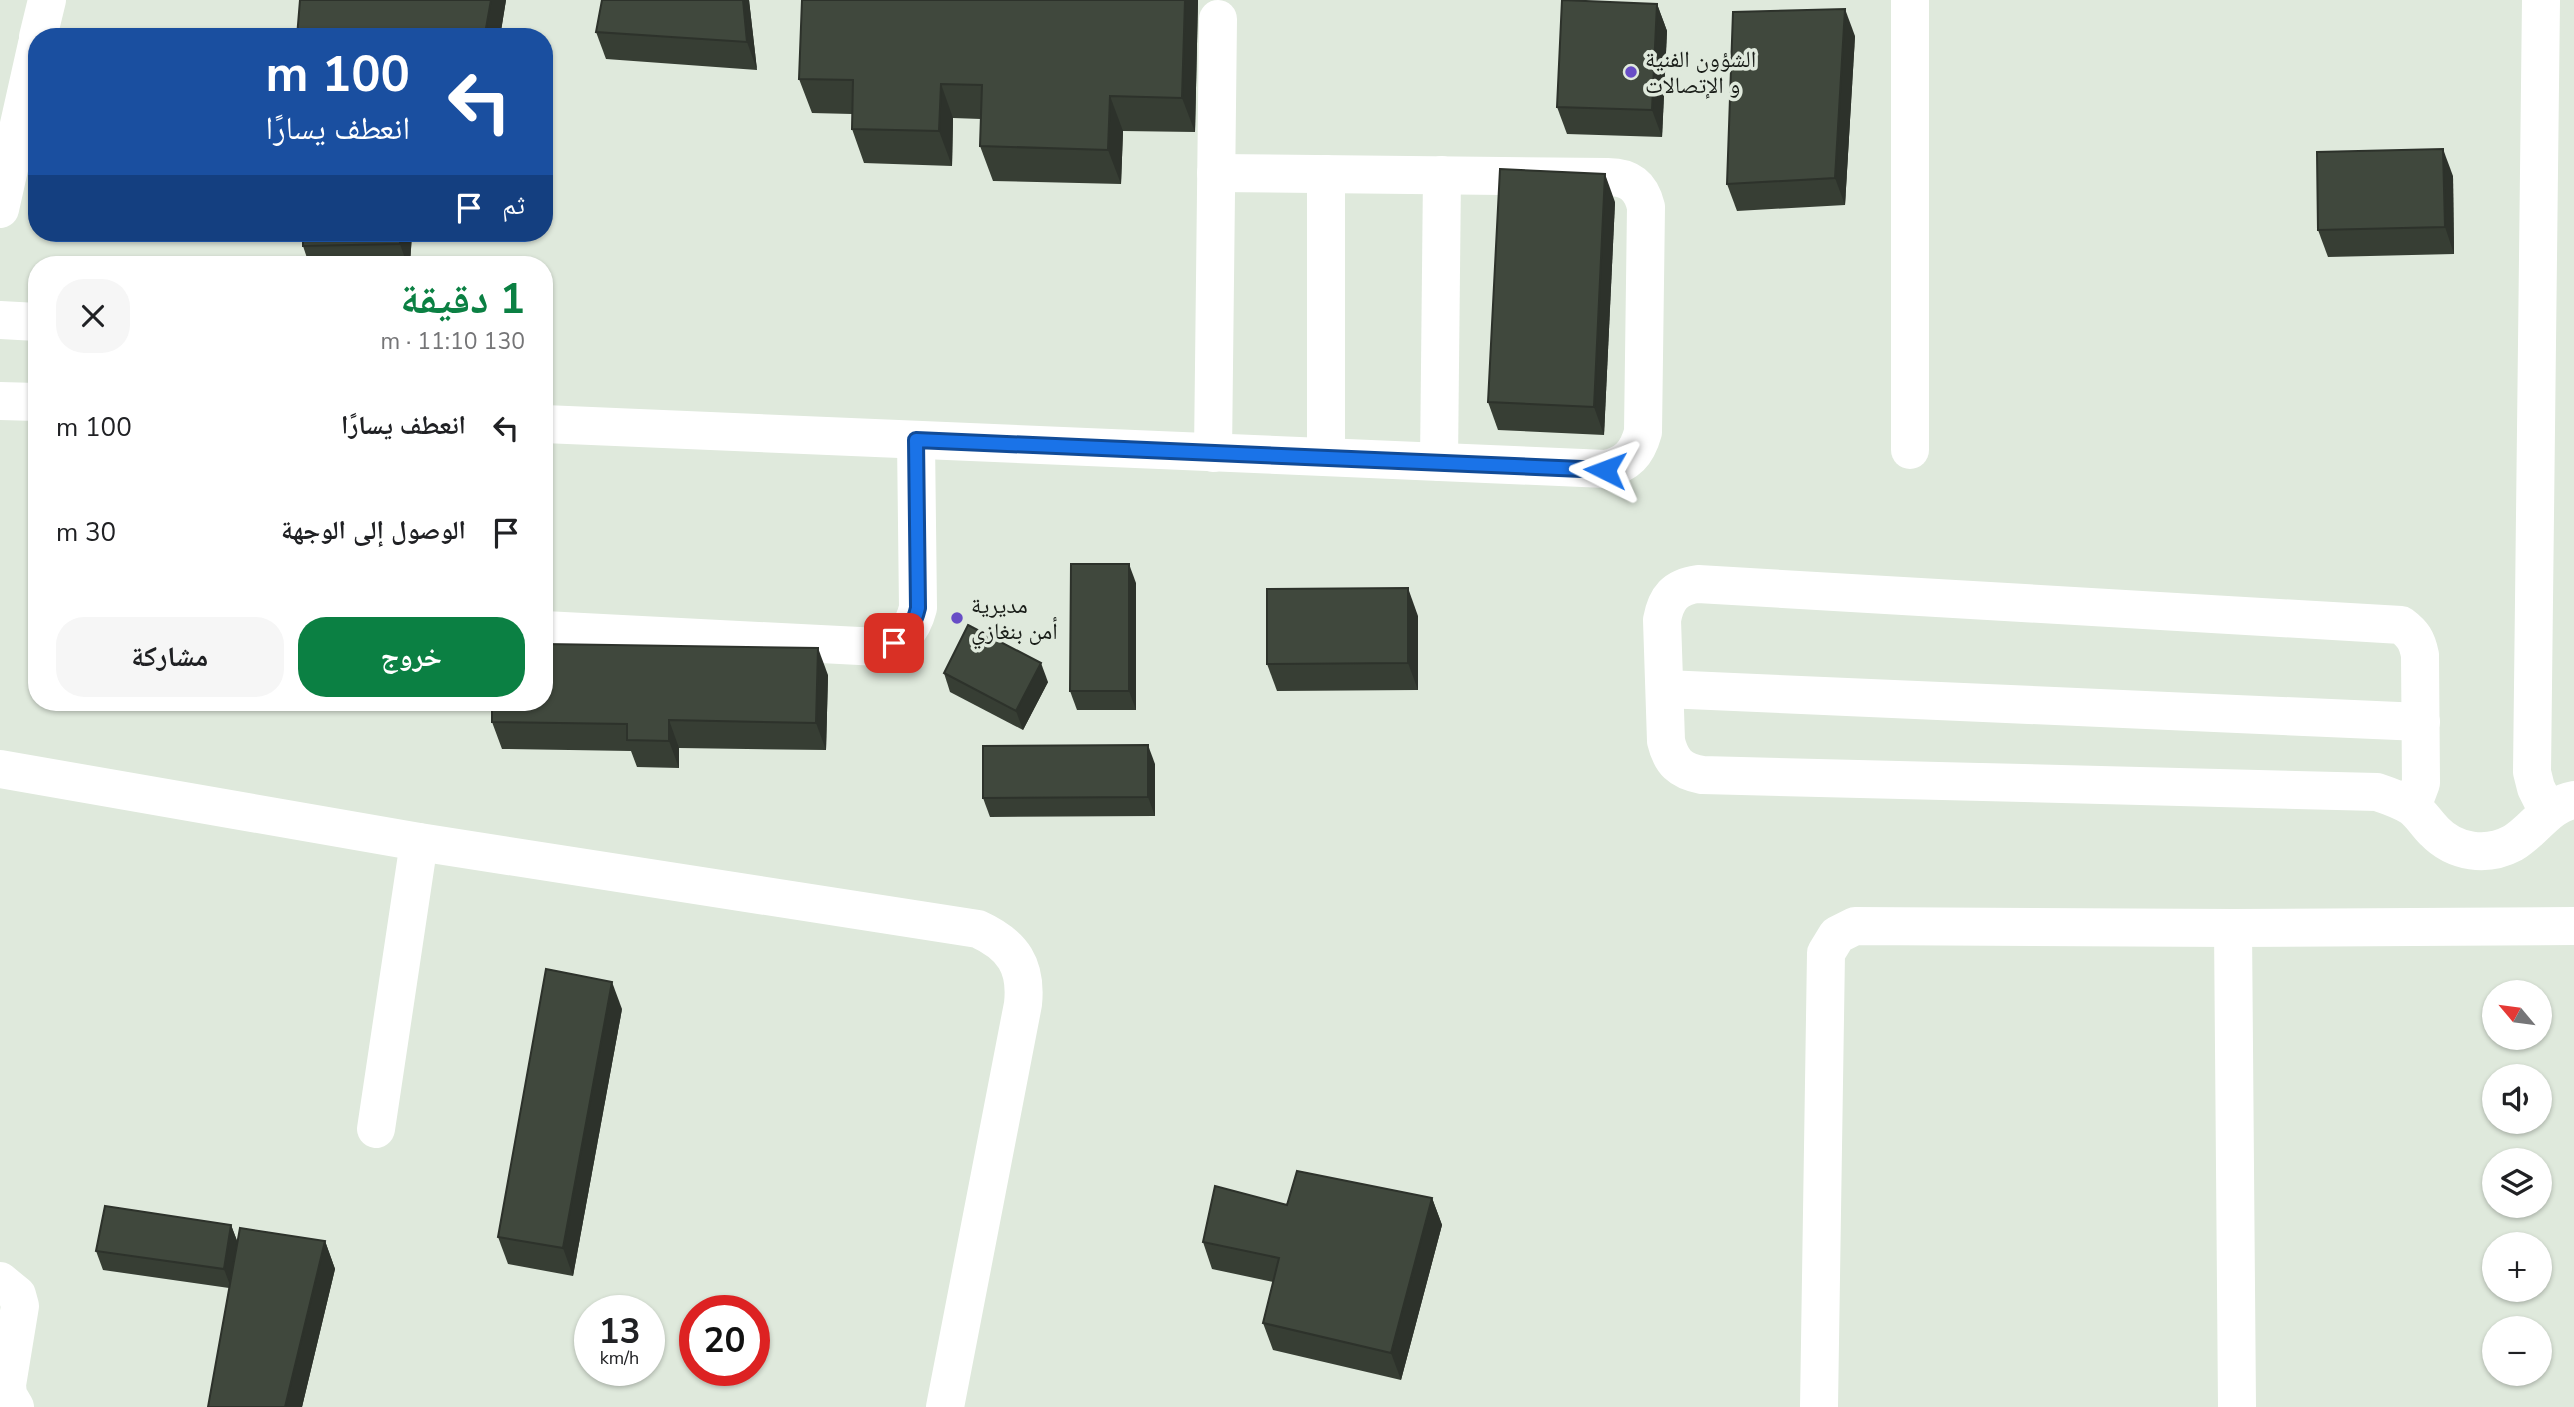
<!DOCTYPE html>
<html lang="ar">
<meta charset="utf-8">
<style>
:root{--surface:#fff;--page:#f6f6f6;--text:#202124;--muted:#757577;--accent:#0b8043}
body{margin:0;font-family:"Nunito Sans","Noto Naskh Arabic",sans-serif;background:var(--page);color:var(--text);direction:rtl;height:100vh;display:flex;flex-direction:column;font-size:26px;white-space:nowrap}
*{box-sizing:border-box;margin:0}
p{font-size:23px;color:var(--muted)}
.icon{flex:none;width:38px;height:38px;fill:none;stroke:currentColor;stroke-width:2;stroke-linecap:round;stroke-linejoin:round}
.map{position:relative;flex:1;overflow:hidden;direction:ltr}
.side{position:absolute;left:28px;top:256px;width:525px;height:455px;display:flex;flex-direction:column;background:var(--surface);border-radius:28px;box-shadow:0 2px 5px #0004;direction:rtl}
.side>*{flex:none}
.hud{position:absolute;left:28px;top:28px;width:525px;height:214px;border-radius:28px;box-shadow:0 2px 5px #0004;direction:rtl;background:#1a4fa0;color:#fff;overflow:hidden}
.needle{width:46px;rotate:299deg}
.tools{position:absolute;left:2482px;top:980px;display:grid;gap:14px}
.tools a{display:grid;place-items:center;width:70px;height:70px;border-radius:50%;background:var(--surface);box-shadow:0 2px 5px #0004;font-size:35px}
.speed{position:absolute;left:574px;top:1295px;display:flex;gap:14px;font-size:35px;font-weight:700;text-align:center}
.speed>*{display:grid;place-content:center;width:91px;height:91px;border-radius:50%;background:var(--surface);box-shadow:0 2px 5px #0004;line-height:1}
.speed small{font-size:18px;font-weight:400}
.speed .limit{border:10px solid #d22;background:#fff;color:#111}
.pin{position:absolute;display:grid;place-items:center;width:60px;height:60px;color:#fff;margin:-30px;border-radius:14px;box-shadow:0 4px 10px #0006}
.me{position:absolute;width:77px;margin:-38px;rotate:273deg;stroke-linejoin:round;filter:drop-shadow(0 0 5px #0008)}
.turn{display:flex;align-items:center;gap:24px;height:147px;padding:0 28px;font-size:32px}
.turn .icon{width:91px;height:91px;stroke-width:2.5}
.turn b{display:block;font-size:49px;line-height:60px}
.then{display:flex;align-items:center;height:66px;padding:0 28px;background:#0003;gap:14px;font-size:26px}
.round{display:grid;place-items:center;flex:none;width:74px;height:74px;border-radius:28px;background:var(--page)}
.summary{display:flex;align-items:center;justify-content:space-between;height:119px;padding:0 28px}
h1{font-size:42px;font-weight:700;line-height:52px;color:var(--accent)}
.button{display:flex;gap:14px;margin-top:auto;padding:14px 28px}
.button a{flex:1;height:80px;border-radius:28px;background:var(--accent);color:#fff;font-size:28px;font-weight:700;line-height:80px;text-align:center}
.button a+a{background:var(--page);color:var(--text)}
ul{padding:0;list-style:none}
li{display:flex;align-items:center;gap:21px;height:105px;padding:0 28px}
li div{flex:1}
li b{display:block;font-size:26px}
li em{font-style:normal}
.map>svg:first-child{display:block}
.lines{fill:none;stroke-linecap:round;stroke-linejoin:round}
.minor{stroke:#fff;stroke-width:38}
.wall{fill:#373e34}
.shaded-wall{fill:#2d322b}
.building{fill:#40483d;stroke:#2d322b;stroke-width:2}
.route-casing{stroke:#114b97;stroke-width:18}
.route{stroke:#1a73e8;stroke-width:12}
.poi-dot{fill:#684dc6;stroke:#dfe9dc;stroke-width:2.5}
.labels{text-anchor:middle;stroke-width:7;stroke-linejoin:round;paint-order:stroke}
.poi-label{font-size:23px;fill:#191d18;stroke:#dfe9dc;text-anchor:start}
</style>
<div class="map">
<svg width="2574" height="1407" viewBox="0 0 2574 1407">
<rect width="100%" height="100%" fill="#dfe9dc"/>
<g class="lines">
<g class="minor">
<polyline points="1910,0 1910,450"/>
<polyline points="2541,0 2532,772 2536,788 2548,812"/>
<polyline points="38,37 47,0"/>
<polyline points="0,209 37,44"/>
<polyline points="0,320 37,322"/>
<polyline points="0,401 37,402"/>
<path d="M544 424 1606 469C1627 464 1637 454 1643 432L1646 207C1641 186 1629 177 1608 177L1216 173"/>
<polyline points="1213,453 1218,19"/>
<polyline points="1326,457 1326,174"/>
<polyline points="1439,462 1442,175"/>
<path d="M544 630 879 647C902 641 912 631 918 608L916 440"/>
<polyline points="1665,689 2421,722"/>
<path d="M0 769 419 842 978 929C1013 945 1027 966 1023 1004L945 1407"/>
<path d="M2412 807 2421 783 2420 655C2417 640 2413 634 2401 625L1698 584C1675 587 1666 598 1662 620L1666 741C1671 762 1680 771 1702 775L2377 792C2389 796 2401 800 2412 807 2421 814 2426 823 2434 831 2455 853 2487 857 2513 843 2535 830 2548 804 2574 800"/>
<polyline points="2233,928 2237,1407"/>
<polyline points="376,1129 419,842"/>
<polyline points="0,1281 17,1295 20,1306 7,1385 8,1395 15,1407"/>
<polyline points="1819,1407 1826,953 1837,935 1855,926 2233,928 2574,926"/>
</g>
</g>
<g class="wall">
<polygon points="506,0 500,37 297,37"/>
<polygon points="602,0 749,0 757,70 606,59 596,32"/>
<polygon points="802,0 1198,0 1195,132 1123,131 1121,184 993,181 980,146 981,119 953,118 952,166 864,163 852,129 852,114 812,113 799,79"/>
<polygon points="1657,4 1667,31 1662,137 1567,134 1557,107"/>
<polygon points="1855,36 1845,205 1737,211 1727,184"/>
<polygon points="2453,176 2454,254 2328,257 2318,230"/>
<polygon points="1615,202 1604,435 1498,430 1488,402"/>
<polygon points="412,233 410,264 309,264 303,246"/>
<polygon points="1136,583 1136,710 1077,710 1070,691"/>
<polygon points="1418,616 1418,690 1277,691 1267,664"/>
<polygon points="944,673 1048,682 1023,730 950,692"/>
<polygon points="828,675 826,750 679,748 679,768 637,767 631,751 502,749 492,722"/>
<polygon points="1155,764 1155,816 990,817 983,798"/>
<polygon points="622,1009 573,1276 508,1264 498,1237"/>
<polygon points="1432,1198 1442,1225 1401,1380 1273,1350 1263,1323 1273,1282 1212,1269 1203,1242"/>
<polygon points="231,1225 238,1243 325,1241 335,1269 302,1407 208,1407 229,1288 103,1270 96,1251"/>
</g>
<g class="shaded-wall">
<polygon points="491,0 506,0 500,37 486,37 485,34"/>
<polygon points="743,0 749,0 757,70 747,42"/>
<polygon points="1185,0 1198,0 1195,132 1182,98"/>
<polygon points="1657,4 1667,31 1662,137 1652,110"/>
<polygon points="1845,9 1855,36 1845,205 1835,178"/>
<polygon points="941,84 953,118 952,166 939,131"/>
<polygon points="1110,96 1123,131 1121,184 1108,150"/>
<polygon points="2443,149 2453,176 2454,254 2445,227"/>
<polygon points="1605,174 1615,202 1604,435 1594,407"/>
<polygon points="400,233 412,233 410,264 407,264 400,244"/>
<polygon points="1129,564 1136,583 1136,710 1129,691"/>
<polygon points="1408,588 1418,616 1418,690 1408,663"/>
<polygon points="818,648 828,675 826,750 816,723"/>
<polygon points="1041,663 1048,682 1023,730 1016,711"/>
<polygon points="669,720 679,748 679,768 669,741"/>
<polygon points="1148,745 1155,764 1155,816 1148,797"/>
<polygon points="612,982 622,1009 573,1276 563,1248"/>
<polygon points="1432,1198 1442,1225 1401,1380 1391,1353"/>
<polygon points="231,1225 238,1244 231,1288 224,1269"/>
<polygon points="325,1241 335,1269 302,1407 285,1407"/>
</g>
<g class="building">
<polygon points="300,0 491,0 485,34 362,37 297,37"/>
<polygon points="602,0 743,0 747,42 596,32"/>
<polygon points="802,0 1185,0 1182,98 1110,96 1108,150 980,146 982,85 941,84 939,131 852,129 853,80 799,79"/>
<polygon points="1562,0 1657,4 1652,110 1557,107"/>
<polygon points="1845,9 1835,178 1727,184 1733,12"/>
<polygon points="2443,149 2445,227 2318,230 2317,152"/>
<polygon points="1500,169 1605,174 1594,407 1488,402"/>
<polygon points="303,233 400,233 400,244 303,246"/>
<polygon points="1071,564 1129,564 1129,691 1070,691"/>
<polygon points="1408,588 1408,663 1267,664 1267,589"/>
<polygon points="968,625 1041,663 1016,711 944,673"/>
<polygon points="544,644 818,648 816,723 669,720 669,741 627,740 627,724 492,722 492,702 544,702"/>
<polygon points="1148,745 1148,797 983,798 983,746"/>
<polygon points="546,969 612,982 563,1248 498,1237"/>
<polygon points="1297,1171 1432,1198 1391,1353 1263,1323 1279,1258 1203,1242 1215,1186 1287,1205"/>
<polygon points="105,1206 231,1225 224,1269 96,1251"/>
<polygon points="240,1228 325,1241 285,1407 208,1407"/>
</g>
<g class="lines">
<g class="route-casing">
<path id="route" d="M894 643C908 633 914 625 918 608L916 440 1605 470"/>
</g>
<use href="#route" class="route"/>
</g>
<g class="poi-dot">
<circle cx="1631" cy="72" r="7"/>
<circle cx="957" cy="618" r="7"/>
</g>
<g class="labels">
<g class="poi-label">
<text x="1645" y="67">الشؤون الفنية<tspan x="1645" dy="26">و الإتصالات</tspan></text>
<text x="971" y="613">مديرية<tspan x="971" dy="26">أمن بنغازي</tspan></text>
</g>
</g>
</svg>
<div class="tools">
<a><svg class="needle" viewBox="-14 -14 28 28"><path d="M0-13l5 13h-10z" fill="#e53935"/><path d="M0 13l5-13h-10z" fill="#757577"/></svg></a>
<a><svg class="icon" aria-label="sound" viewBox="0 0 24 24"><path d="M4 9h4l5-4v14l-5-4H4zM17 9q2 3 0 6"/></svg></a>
<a><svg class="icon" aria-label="layers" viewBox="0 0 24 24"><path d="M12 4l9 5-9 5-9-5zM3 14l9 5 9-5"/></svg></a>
<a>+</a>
<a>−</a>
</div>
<div class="speed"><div>13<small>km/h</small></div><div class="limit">20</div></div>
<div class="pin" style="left:894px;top:643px;background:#d93025"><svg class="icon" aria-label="arrive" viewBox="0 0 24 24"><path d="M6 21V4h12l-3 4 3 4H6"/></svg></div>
<svg class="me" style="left:1605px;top:470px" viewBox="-20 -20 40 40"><path d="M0-17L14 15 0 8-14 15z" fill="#1a73e8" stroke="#fff" stroke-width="4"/></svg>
<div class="hud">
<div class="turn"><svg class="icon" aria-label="left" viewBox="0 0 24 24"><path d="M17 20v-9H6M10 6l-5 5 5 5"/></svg><div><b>100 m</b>انعطف يسارًا</div></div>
<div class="then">ثم<svg class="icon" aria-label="arrive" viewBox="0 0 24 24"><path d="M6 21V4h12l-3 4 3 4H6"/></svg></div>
</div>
<section class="side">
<div class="summary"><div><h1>1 دقيقة</h1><p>130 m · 11:10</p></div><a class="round"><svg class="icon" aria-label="close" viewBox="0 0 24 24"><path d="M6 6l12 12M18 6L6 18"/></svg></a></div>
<ul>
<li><svg class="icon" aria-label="left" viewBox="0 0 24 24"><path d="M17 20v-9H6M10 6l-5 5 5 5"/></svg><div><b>انعطف يسارًا</b></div><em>100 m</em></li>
<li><svg class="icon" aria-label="arrive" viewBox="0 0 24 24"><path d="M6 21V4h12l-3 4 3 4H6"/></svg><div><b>الوصول إلى الوجهة</b></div><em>30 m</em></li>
</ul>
<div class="button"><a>خروج</a><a>مشاركة</a></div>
</section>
</div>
